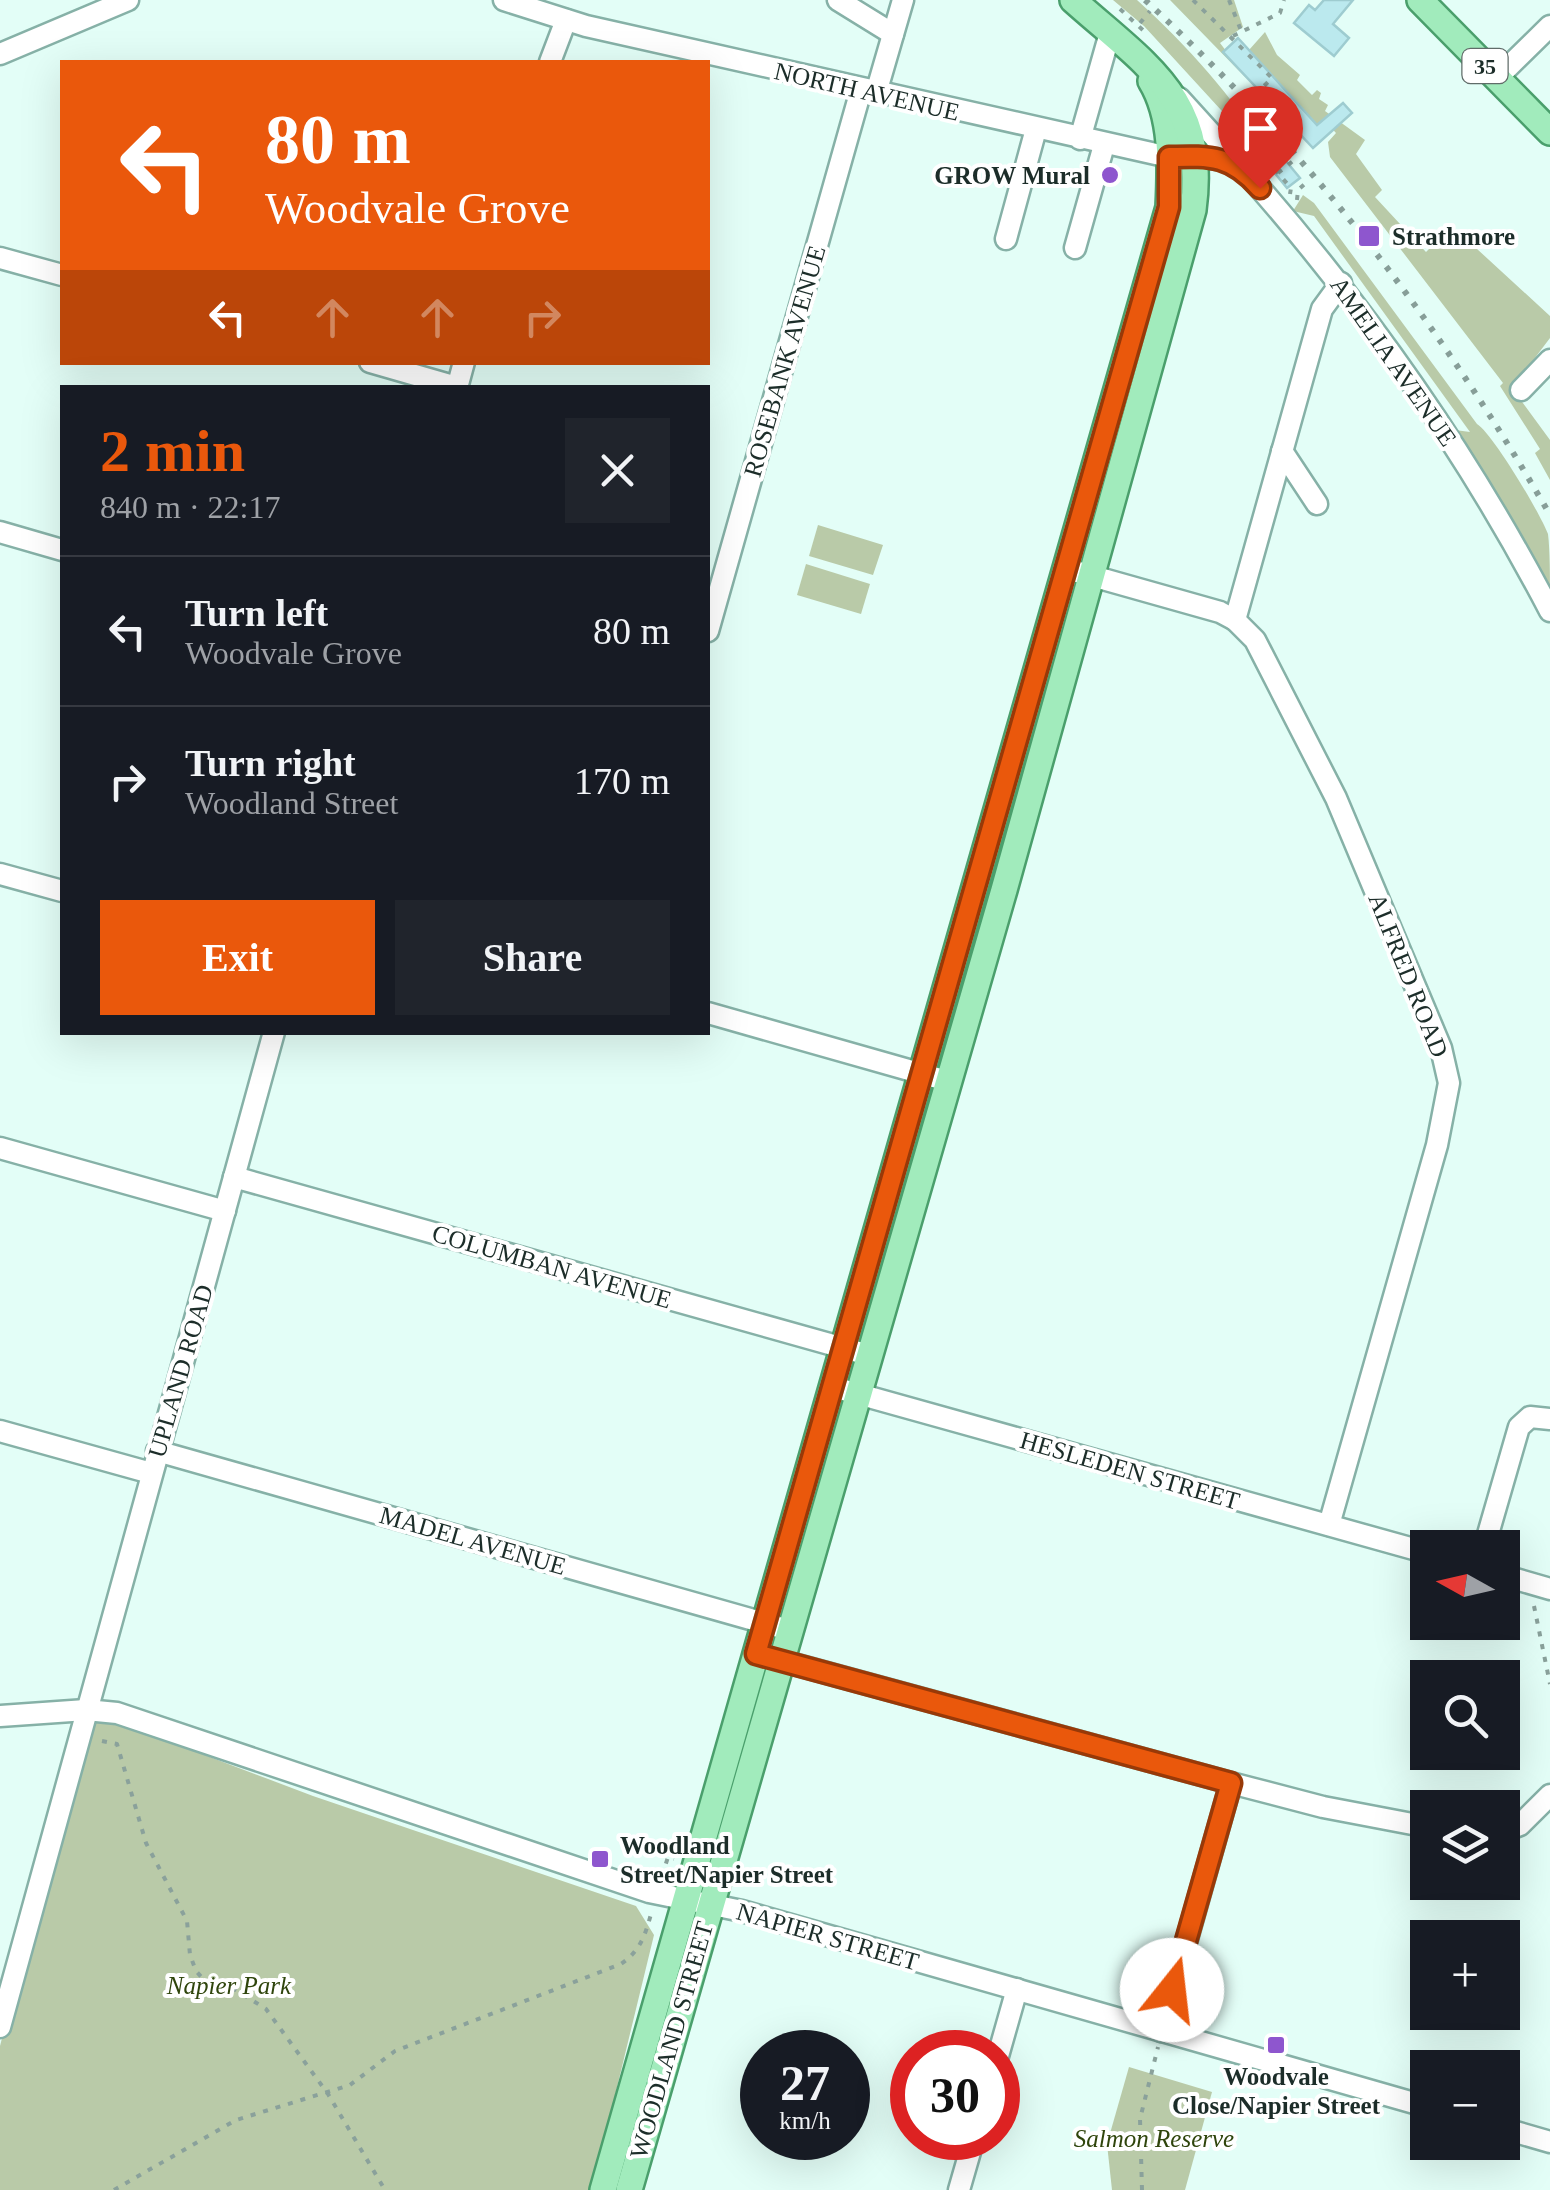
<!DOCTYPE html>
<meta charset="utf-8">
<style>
:root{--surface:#171b24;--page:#20242c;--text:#f1f3f6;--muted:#9ea1a6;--line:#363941;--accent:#ea580c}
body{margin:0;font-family:Georgia,serif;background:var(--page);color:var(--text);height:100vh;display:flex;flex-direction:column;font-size:38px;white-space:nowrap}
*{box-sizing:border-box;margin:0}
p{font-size:32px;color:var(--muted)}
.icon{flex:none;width:55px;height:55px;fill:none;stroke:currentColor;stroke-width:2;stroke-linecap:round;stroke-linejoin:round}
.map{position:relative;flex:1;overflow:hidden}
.panel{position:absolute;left:60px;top:385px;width:650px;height:650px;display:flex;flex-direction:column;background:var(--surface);border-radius:0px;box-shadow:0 10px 40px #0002}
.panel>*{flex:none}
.top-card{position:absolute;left:60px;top:60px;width:650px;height:305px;border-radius:0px;box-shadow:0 10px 40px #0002;background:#ea580c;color:#fff;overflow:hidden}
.needle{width:65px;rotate:278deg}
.tools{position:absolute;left:1410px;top:1530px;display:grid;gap:20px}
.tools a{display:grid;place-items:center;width:110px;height:110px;border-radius:0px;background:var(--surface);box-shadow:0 10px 40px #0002;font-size:50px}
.speed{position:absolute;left:740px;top:2030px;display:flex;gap:20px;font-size:50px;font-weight:700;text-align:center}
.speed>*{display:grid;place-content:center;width:130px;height:130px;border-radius:50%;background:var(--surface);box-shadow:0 10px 40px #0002;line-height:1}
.speed small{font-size:25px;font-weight:400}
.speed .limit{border:15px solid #d22;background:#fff;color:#111}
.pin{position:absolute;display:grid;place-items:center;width:85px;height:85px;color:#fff;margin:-102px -42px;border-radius:50% 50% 50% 0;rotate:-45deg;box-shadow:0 0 10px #0007}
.pin .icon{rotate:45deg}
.me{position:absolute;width:110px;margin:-55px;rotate:16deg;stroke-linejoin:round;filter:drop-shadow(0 0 8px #0008)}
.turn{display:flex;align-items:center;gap:35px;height:210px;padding:0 40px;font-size:45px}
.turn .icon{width:130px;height:130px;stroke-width:2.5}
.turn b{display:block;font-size:70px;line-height:85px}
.lanes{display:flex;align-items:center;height:95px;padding:0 40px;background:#0003;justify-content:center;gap:50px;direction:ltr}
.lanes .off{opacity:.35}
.round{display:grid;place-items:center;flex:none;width:105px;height:105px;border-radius:0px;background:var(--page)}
.headline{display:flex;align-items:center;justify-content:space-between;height:170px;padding:0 40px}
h1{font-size:60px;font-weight:700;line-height:75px;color:var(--accent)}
.button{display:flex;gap:20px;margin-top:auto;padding:20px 40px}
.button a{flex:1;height:115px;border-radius:0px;background:var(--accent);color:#fff;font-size:40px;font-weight:700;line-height:115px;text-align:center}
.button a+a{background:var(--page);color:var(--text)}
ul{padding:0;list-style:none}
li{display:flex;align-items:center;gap:30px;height:150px;padding:0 40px;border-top:2px solid var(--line)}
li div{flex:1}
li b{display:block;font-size:38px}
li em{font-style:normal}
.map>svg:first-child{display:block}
.green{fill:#b9caa8}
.building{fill:#bbe9ee;stroke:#9eccd0;stroke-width:2.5}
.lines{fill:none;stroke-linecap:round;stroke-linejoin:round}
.minor-casing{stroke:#86b1a7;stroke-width:25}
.major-casing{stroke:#4a9f6c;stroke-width:30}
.path{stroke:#8aa19b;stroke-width:4;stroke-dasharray:5 8;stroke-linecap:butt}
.minor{stroke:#fff;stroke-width:20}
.major{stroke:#a1ebbc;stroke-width:25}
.rail{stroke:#879e98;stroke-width:6;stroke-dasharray:5 10;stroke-linecap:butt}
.route-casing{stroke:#983908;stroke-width:25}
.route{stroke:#ea580c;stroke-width:18}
.poi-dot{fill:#8e56ce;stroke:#fff;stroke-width:4}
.labels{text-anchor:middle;stroke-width:8;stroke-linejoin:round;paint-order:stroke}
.shield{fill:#fff;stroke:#606c69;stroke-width:2.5}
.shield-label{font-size:22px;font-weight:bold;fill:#1c2d29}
.street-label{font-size:25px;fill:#1c2d29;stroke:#fff}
.poi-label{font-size:25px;font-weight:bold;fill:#1c2d29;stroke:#fff;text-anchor:start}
.park-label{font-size:25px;font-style:italic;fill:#2f450c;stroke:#fff}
</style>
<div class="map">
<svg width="1550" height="2190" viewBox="0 0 1550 2190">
<rect width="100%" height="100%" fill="#e3fef7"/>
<g class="green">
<path d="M1113 0H1137C1188 46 1233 97 1269 155L1232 122 1144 26Z"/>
<polygon points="1170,0 1234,0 1243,27 1220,43 1248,80"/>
<polygon points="1265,32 1277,55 1300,75 1297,80 1312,95 1317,90 1321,93 1319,99 1328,105 1325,111 1365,140 1356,154 1382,190 1375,197 1426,252 1452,226 1550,316 1550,338 1512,388 1550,440 1550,480 1535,453 1540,449 1500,386 1503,383 1330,157 1328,142 1336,133 1324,120 1317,125 1249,50"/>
<path d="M1303 195 1314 203 1477 424C1493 434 1540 513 1548 534 1550 550 1550 578 1550 596L1455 430 1470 432 1314 216 1293 211Z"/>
<polygon points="818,525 883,545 873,575 809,556"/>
<polygon points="806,564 870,584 861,614 797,595"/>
<polygon points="86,1710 313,1796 636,1906 654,1935 592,2190 0,2190 0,2046"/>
<polygon points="1129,2067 1212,2092 1185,2190 1112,2190 1107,2144"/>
</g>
<g class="building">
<polygon points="1324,0 1353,0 1333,24 1349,38 1334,56 1294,23 1309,5 1315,10"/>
<polygon points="1238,38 1317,125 1343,103 1352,113 1313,148 1223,52"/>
<polygon points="1276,149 1300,178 1287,188 1264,160"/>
</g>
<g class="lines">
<g class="minor-casing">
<g id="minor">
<polyline points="504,0 586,26 1169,157"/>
<polyline points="838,0 893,34"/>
<polyline points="0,54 128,0"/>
<polyline points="550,62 566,20"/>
<polyline points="1497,78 1550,26"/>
<polyline points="876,93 903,0"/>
<polyline points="1179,98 1228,152 1230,162"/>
<polyline points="1080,139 1110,33"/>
<path d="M1195 156 1223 160 1243 169C1362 303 1467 452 1550 611"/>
<polyline points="1006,239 1036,129"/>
<polyline points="1075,248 1104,145"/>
<polyline points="0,258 62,275"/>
<polyline points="370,362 457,387"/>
<polyline points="457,388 464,362"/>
<polyline points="1521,390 1550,360"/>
<polyline points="1282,451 1317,504"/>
<polyline points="0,532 62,550"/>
<polyline points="1078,572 1220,612 1235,620 1255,640 1336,798 1441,1048 1449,1083 1437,1145 1329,1525"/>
<polyline points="1235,620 1322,309 1341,283"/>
<polyline points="708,631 861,90"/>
<polyline points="0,874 62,891"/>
<polyline points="708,1013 937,1078"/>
<polyline points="0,1148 225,1211"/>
<polyline points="234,1177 858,1352"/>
<polyline points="844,1390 1428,1553"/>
<polyline points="0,1431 151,1473"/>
<polyline points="157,1451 789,1630"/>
<polyline points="1484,1548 1519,1427 1530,1417 1550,1419"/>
<polyline points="1502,1575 1550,1589"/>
<polyline points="768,1657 1231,1783 1161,2031"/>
<polyline points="0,1716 86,1710 117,1713 649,1892 742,1911 1428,2107"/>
<polyline points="1231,1783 1323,1807 1428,1827"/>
<polyline points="1502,1832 1520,1825 1550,1795"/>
<polyline points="0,2027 274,1032"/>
<polyline points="998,2056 1017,1989"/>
<polyline points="1502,2128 1550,2142"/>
<polyline points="959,2190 974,2138"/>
</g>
</g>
<g class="major-casing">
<g id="major">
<polyline points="1420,0 1550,132"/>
<path d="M603 2190 1169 207C1171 167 1173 117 1151 81"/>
<path d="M629 2190 1004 890 1193 210C1208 99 1147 66 1073 0"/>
</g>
</g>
<g class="path">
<polyline points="1193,0 1272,78 1258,92"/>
<polyline points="1229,0 1242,33"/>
<polyline points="1120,9 1146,33"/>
<polyline points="1140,23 1150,11"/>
<polyline points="1233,36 1280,13 1284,0"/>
<polyline points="1230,128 1237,126 1291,188 1290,194"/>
<polyline points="1278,173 1293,161"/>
<polyline points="1297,200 1298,190 1309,180"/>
<polyline points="1534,1606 1550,1684"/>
<polyline points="102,1741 117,1744 146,1843 187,1921 190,1955 196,1971 205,1981 236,1990 266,2009 328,2094 385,2190"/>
<polyline points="662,1876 668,1857 674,1859"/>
<path d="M114 2190 236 2120 350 2085 395 2051 621 1964C640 1951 645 1936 651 1914"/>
<polyline points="1142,2190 1140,2119 1158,2047"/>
</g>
<use href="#minor" class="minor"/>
<use href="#major" class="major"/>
<path class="rail" d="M1145 0C1307 149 1441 325 1550 515"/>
</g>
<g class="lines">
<g class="route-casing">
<path id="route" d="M1172 1990 1231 1783 756 1654 1169 207V157C1211 156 1231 155 1260 188"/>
</g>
<use href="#route" class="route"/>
</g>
<g class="poi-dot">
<circle cx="1110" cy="175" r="10"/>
<rect x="1357" y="224" width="24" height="24" rx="5"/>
<rect x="590" y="1849" width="20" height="20" rx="5"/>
<rect x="1266" y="2035" width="20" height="20" rx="5"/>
</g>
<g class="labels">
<rect class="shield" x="1462.5" y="49" width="45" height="34" rx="8"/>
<g class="shield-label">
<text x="1485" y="74">35</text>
</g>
<g class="street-label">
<text transform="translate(867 91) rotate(13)" y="9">NORTH AVENUE</text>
<text transform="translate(784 361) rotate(-74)" y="9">ROSEBANK AVENUE</text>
<text transform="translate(1394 361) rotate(55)" y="9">AMELIA AVENUE</text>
<text transform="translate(1409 975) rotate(68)" y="9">ALFRED ROAD</text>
<text transform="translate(552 1266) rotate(16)" y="9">COLUMBAN AVENUE</text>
<text transform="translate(180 1371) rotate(-74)" y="9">UPLAND ROAD</text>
<text transform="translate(1130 1470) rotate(16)" y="9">HESLEDEN STREET</text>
<text transform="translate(473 1540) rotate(16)" y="9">MADEL AVENUE</text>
<text transform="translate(828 1936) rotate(16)" y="9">NAPIER STREET</text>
<text transform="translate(671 2040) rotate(-74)" y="9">WOODLAND STREET</text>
</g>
<g class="poi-label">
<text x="1090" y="184" text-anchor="end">GROW Mural</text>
<text x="1392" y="245">Strathmore</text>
<text x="620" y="1854">Woodland<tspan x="620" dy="29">Street/Napier Street</tspan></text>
<text x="1276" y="2085" text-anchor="middle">Woodvale<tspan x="1276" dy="29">Close/Napier Street</tspan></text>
</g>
<g class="park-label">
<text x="229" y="1994">Napier Park</text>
<text x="1154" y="2147">Salmon Reserve</text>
</g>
</g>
</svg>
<div class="tools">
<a><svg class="needle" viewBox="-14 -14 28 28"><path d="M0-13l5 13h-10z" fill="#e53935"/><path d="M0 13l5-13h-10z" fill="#9ea1a6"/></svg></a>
<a><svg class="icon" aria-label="search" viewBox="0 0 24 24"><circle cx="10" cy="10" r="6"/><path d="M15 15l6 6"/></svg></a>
<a><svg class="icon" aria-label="layers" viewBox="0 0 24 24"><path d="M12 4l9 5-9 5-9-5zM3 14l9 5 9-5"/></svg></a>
<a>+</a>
<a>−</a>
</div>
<div class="speed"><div>27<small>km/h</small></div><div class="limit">30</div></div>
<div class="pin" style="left:1260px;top:188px;background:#d93025"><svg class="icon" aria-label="arrive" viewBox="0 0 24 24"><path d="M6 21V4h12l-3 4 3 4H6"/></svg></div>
<svg class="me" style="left:1172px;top:1990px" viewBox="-20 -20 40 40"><circle r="19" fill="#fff"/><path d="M0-13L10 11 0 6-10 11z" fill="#ea580c"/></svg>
<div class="top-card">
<div class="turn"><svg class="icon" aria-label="left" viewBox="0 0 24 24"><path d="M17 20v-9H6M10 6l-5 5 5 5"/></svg><div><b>80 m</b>Woodvale Grove</div></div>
<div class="lanes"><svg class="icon" aria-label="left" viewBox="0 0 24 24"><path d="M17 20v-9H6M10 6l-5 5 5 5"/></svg><svg class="icon off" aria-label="ahead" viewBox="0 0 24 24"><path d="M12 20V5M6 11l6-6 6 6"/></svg><svg class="icon off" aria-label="ahead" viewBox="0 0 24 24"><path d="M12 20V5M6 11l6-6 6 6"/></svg><svg class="icon off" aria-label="right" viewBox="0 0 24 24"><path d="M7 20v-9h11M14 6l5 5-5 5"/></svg></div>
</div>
<section class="panel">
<div class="headline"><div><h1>2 min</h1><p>840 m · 22:17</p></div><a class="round"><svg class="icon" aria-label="close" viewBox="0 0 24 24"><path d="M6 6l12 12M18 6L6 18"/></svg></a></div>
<ul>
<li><svg class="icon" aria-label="left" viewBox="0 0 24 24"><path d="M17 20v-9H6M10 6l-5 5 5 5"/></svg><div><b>Turn left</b><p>Woodvale Grove</p></div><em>80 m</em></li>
<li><svg class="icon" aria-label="right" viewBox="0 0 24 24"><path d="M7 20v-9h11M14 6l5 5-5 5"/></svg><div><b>Turn right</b><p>Woodland Street</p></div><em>170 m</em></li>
</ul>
<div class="button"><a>Exit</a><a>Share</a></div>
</section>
</div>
